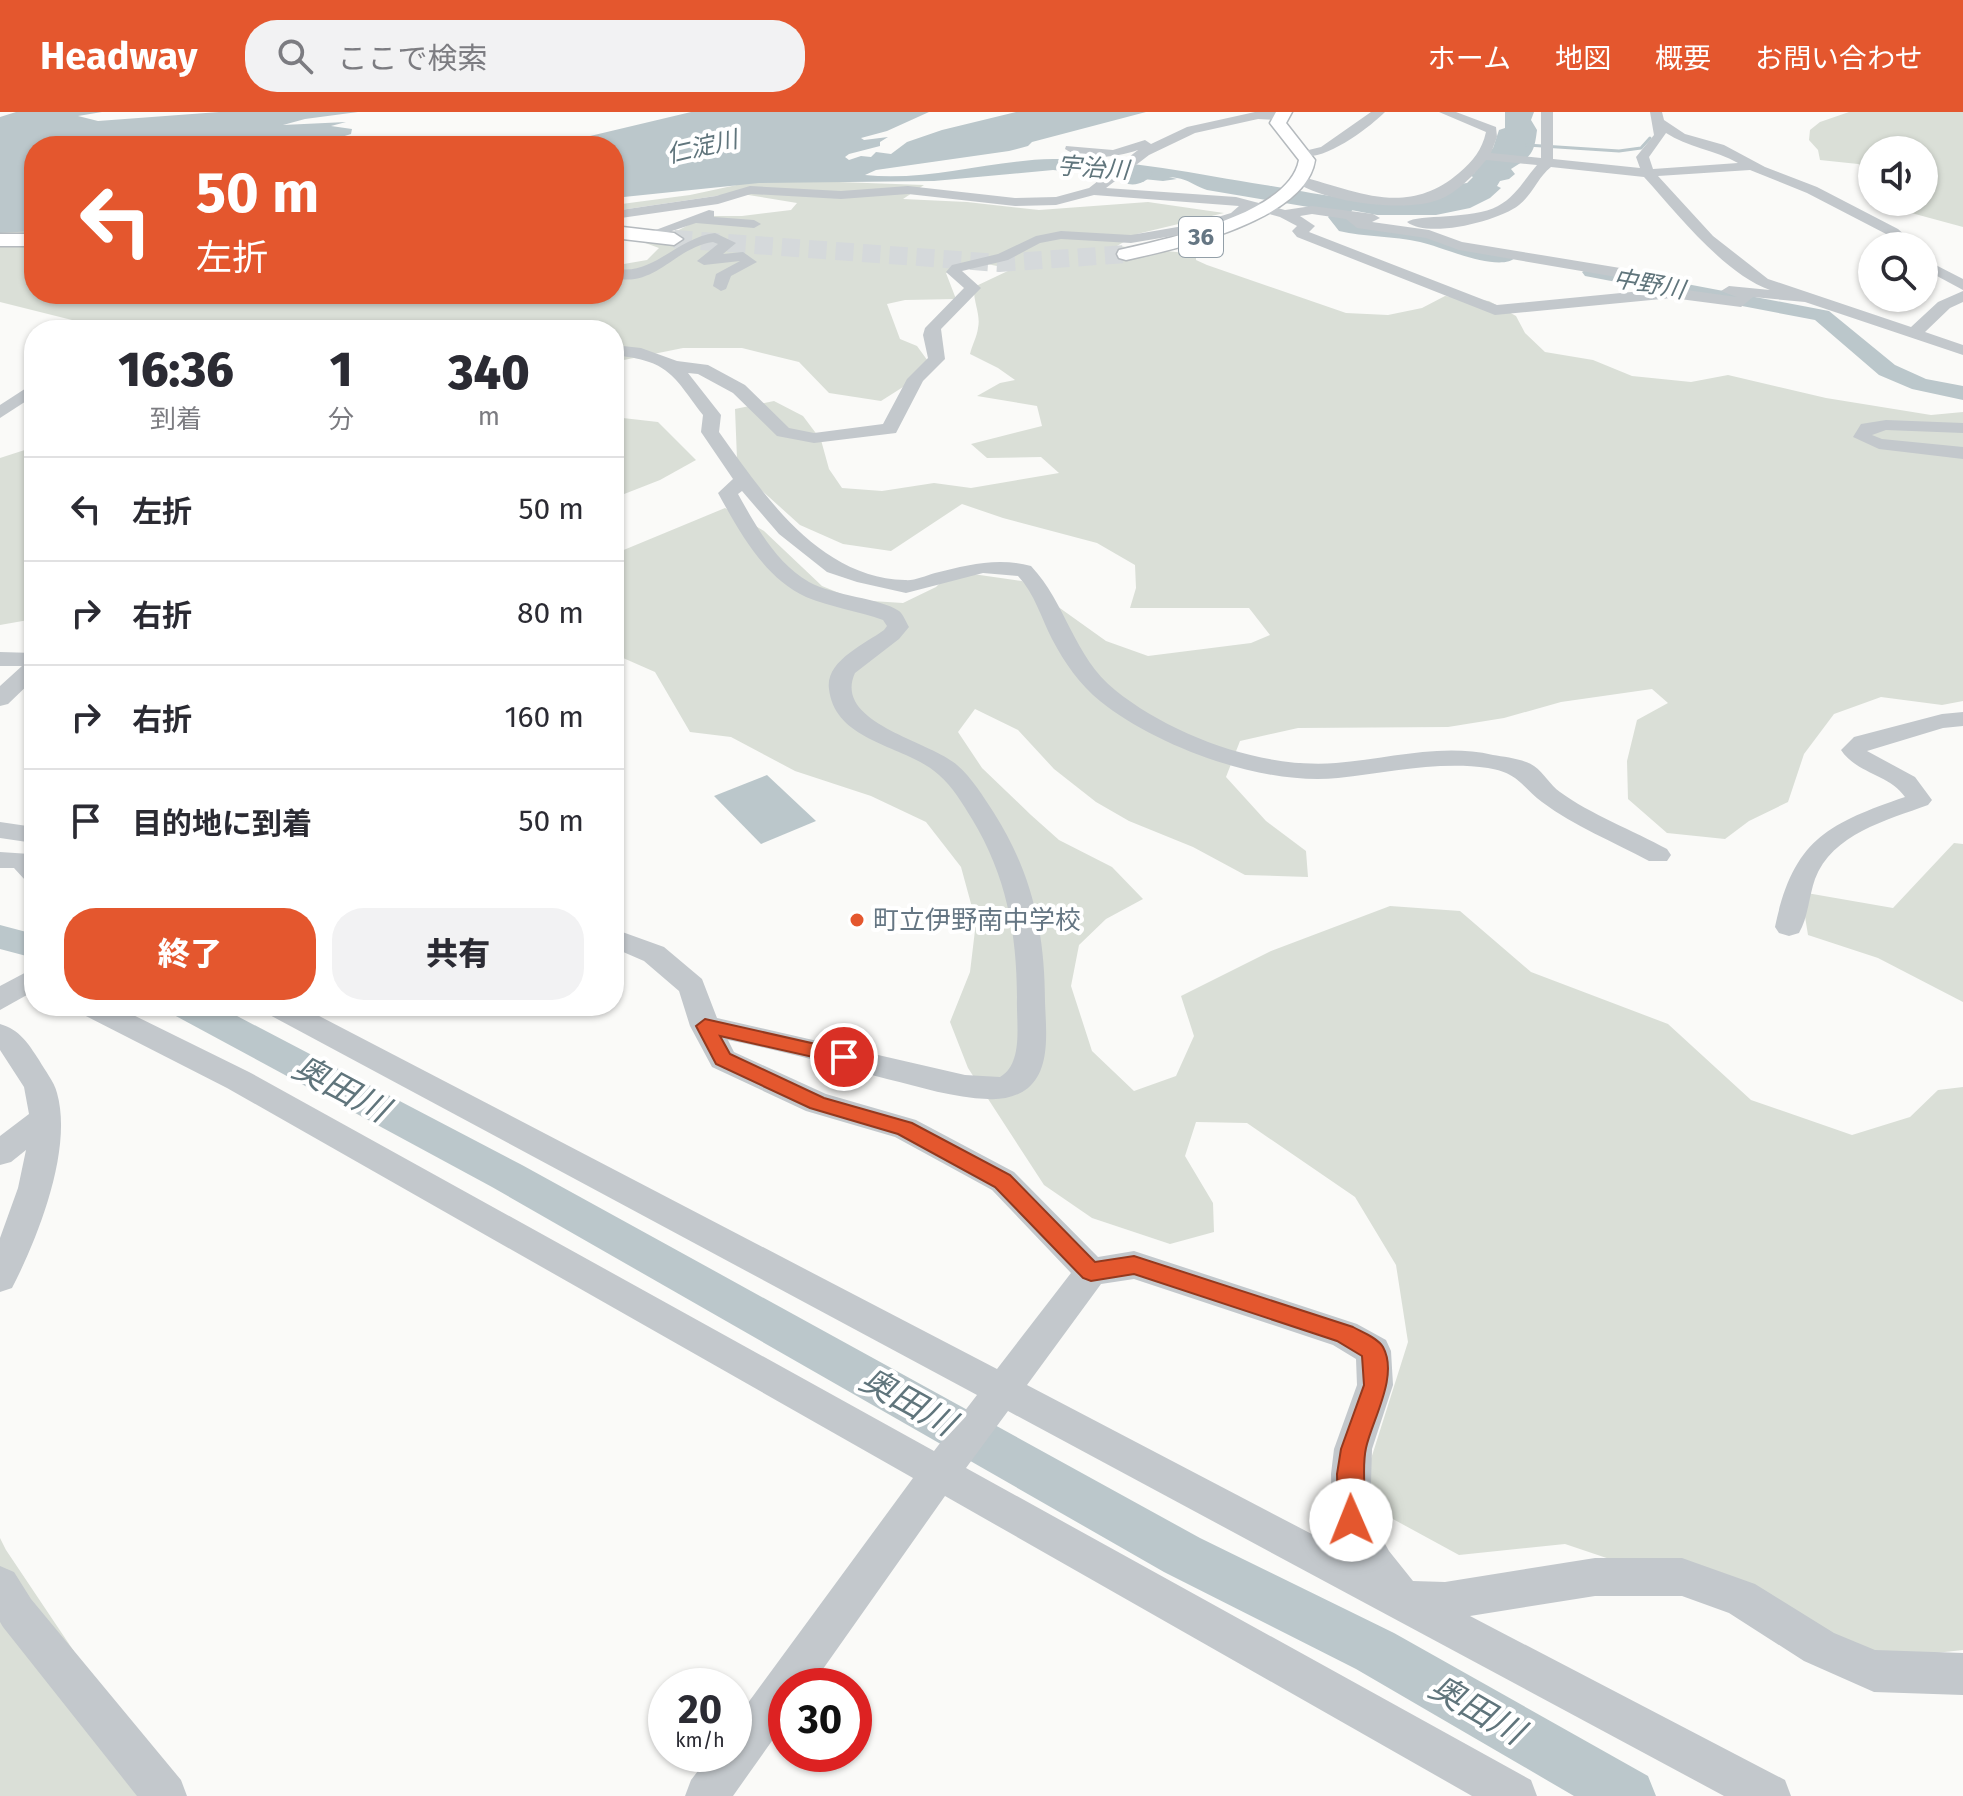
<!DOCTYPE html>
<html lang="ja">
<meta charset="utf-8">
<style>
:root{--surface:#fff;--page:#f2f2f3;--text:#2b2b33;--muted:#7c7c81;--line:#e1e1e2;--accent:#e4572e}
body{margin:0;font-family:"Fira Sans","Noto Sans JP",sans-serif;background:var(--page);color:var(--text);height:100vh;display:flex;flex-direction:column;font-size:30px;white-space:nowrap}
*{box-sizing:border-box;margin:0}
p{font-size:26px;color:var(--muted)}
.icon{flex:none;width:44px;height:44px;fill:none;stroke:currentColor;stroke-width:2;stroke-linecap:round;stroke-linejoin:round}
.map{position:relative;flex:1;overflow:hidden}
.drawer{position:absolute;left:24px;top:208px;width:600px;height:696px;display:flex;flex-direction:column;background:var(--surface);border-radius:32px;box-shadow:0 2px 6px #0004}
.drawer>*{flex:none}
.banner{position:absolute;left:24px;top:24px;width:600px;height:168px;border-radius:32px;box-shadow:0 2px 6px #0004;background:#e4572e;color:#fff;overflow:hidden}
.controls{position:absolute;left:1858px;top:24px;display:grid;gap:16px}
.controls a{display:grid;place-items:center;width:80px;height:80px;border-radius:50%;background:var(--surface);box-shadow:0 2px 6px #0004;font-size:40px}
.speed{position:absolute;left:648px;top:1556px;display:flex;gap:16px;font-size:40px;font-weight:700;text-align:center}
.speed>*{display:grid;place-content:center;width:104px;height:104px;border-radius:50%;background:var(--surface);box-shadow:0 2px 6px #0004;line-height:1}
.speed small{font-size:20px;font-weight:400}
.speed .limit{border:12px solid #d22;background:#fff;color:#111}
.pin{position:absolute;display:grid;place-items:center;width:68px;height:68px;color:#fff;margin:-34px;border:4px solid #fff;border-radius:50%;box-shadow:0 2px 8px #0007}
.me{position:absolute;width:88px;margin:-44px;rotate:359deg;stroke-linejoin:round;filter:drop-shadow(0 0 6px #0008)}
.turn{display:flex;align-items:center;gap:28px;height:168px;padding:0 40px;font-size:36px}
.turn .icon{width:104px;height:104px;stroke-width:2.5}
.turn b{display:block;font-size:56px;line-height:68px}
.eta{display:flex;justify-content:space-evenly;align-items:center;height:136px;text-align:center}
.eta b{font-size:48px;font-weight:800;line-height:56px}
.cta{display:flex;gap:16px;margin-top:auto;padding:16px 40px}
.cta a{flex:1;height:92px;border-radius:32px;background:var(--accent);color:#fff;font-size:32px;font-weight:800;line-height:92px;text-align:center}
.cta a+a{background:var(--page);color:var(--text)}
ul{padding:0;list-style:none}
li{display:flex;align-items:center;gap:24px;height:104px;padding:0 40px;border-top:2px solid var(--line)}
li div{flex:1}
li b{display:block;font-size:30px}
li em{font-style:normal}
header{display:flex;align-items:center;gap:48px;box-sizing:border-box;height:112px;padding:0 40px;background:var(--accent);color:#fff}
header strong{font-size:38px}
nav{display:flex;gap:44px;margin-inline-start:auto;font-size:28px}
.search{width:560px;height:72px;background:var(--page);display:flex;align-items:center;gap:20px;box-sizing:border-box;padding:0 28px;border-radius:32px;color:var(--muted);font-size:30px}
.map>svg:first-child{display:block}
.green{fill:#dadfd7}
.water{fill:#bbc7cb}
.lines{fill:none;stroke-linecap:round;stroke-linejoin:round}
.stream{stroke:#bbc7cb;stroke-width:3}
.river{fill:#bbc7cb;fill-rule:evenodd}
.major-tunnel{stroke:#d5d9db;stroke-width:18;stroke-dasharray:18 9;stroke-linecap:butt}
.major-casing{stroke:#b5babe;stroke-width:3}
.minor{fill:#c3c8cc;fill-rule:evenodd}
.major{fill:#fff;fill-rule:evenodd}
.route{fill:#e4572e;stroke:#94391e;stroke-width:2}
.poi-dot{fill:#e4572e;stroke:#fff;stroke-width:3}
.labels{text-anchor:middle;stroke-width:8;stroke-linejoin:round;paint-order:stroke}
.far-water-label{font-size:24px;font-style:italic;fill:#60757c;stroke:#fff}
.shield{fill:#fff;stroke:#939fa8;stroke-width:2}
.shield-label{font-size:24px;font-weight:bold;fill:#657683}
.poi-label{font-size:26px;fill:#657683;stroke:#fff;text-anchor:start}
.near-water-label{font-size:34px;font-style:italic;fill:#60757c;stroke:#fff}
</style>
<header>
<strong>Headway</strong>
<div class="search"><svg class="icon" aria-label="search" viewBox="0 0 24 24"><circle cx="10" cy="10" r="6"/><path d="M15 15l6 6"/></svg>ここで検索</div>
<nav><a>ホーム</a><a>地図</a><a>概要</a><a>お問い合わせ</a></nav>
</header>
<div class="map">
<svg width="1963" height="1684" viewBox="0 0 1963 1684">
<rect width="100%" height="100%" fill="#fafaf8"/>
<g class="green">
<polygon points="1849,0 1963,0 1963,115 1904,99 1889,90 1924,90 1924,38 1872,38 1872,57 1858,52 1820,48 1818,38 1809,28 1810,18 1820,10"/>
<path d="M810 69 924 73 903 87 967 90 1039 98 1148 90 1224 101 1137 122 1117 134 1196 142V148L1207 153 1346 201 1388 203 1422 196 1445 184 1489 189 1516 204 1525 221 1545 240 1593 248 1632 264 1691 270 1728 263 1826 286 1931 303 1963 300V589L1942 593 1881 585 1834 602 1804 642 1788 690 1749 709 1725 727 1667 721 1628 687 1627 649 1637 608 1668 591 1652 577 1561 590 1504 606 1448 615 1298 616 1240 629 1226 665 1266 709 1306 739 1308 765 1245 763 1193 735 1129 709 1096 690 1054 657 1018 618 975 597 958 620 982 656 1031 703 1059 728 1112 755 1143 787 1106 807 1079 833 1071 874 1092 939 1134 979 1176 964 1194 924 1181 884 1271 839 1390 794 1460 799 1531 860 1668 912 1751 988 1852 1023 1910 1005 1938 978 1963 975V1538L1908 1544 1790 1530 1678 1470 1565 1432 1459 1443 1358 1388 1408 1230 1396 1153 1355 1085 1247 1011 1196 1010 1185 1044 1213 1091 1214 1120 1170 1132 1092 1106 1044 1073 968 956 950 910 970 860 976 810 961 755 926 710 871 684 795 659 731 625 690 620 655 560 614 542V442L725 396 764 419 822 474 856 488 903 491 936 475 952 459 1022 469 1106 529 1148 544 1251 531 1270 523 1249 496H1130L1136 476 1135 453 1097 431 1003 406 962 392 891 439 843 432 800 413 759 376 737 347 735 297 774 289 803 304 821 328 829 357 842 376 882 379 934 371 971 376 1059 361 1041 345 987 346 971 332 1042 314 1037 294 977 284 1000 271 1015 268 998 256 970 242C972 233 977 225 978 216 981 202 973 190 974 175L1012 157 982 151 946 161 956 187 905 188 887 192 900 227 917 234 933 256 881 289 829 281 799 250 742 236H683L614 250V218H219L206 208 76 209 0 190V119L34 117V182H614V150L618 153 647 148 659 136 640 129 669 123 706 104H742L791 98 797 91 736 81 614 99V93L690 83 746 71Z"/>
<polygon points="614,305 658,310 696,348 660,368 614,386"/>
<polygon points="34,335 34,507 0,513 0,346"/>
<polygon points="1954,731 1963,732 1963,890 1878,846 1808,823 1801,780 1893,796"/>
<polygon points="0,1426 6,1438 171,1684 0,1684"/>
</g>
<g class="water">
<polygon points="16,0 102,0 78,4 98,9 219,0 358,0 305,7 283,13 346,10 331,14 352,17 351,22 329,29 338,34 34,34 34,119 0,121 0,5"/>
<path d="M691 0H929L887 19 861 26 864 28 888 25 880 30V34L849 42 845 45 849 48 861 44 871 45 876 40 891 42 907 30 942 18 1016 0H1146L1032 30 1028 34 1009 39 876 58 865 63C927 70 990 48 1053 47 1124 46 1195 62 1265 73 1309 80 1429 107 1459 72L1467 71 1473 65 1467 62 1475 61 1471 58 1493 36 1499 18 1505 16V0H1534L1531 8 1537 18C1534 43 1531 44 1511 57L1515 62 1509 67 1500 69 1497 74 1501 76 1490 86 1470 96 1436 103H1377L1351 98 1344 101 1207 78C1192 73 1188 66 1169 65L1177 67 1163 69 1053 58 934 69 759 71 614 86V34H548Z"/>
<polygon points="767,663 816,709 761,732 714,684"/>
</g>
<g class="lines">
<polyline class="stream" points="1527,33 1619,39 1641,36 1650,26"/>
<g class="river">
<path d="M1145 56 1153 61C1148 69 1138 74 1128 72L1125 68Z"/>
<path d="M1348 87 1357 92 1347 105 1351 110 1425 119 1459 132 1513 141 1516 145C1500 162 1440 134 1420 130 1393 124 1365 125 1339 119L1328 105 1342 88Z"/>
<polygon points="1592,154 1829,199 1895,253 1926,267 1963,274 1963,288 1912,277 1879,263 1815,208 1585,164 1582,160"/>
<polygon points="0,813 34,822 34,846 0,837"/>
<polygon points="168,894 218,894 522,1053 1200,1426 1394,1521 1648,1664 1656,1684 1574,1684 1356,1557 1164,1460 492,1075 174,903"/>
</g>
<polyline class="major-tunnel" points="674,127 999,151 1126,142"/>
<g class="major-casing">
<g id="major">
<path d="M1276 0H1292L1286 11 1315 48C1306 109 1176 137 1126 148L1119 146 1117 142 1119 138C1164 127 1289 103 1299 48L1270 11Z"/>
<polygon points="614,114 674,121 683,127 674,133 614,126"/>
<rect x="0" y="122" width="34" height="12"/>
</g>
</g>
<g class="minor">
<path d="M1255 0H1279L1285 4 1279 8 1258 7 1195 21 1149 43 1106 76 1236 85 1285 98 1312 94 1373 102 1380 106 1372 110 1429 118 1462 130 1681 166 1689 171 1681 176 1459 138 1426 126 1357 116 1346 107 1312 102 1300 104 1315 114 1309 120 1497 193 1672 176 1737 185 1721 179 1729 174 1770 178C1724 162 1676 100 1644 65L1551 55C1538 65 1533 82 1519 93 1499 109 1428 127 1407 110 1418 102 1472 108 1498 94 1516 84 1524 68 1537 53L1486 48C1474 63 1457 81 1438 88 1403 101 1322 90 1292 68L1299 64C1358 79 1406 106 1459 61 1473 49 1482 38 1486 20L1439 0H1456L1496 15 1497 25 1491 41 1541 46V0H1553V47L1640 56 1636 45 1654 23 1650 0H1662L1664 8 1685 22 1724 33 1765 55 1817 75 1898 117 1908 126 1909 134H1895L1894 128 1888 123 1807 81 1750 58 1658 64 1713 124 1768 167 1911 215 1938 190 1963 179V190L1950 196 1925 220 1963 233V243L1805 190 1753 185 1741 195 1672 186 1495 203 1297 125 1292 119 1297 114 1280 105 1252 97 1241 107 1202 119 1131 131 1061 127 1040 131 1008 148 962 159 981 176 941 217 945 247 923 269 896 321 814 331 777 324 733 281 698 262 688 261 721 303 719 320C763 382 819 466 905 468 914 469 925 464 935 461 968 453 997 445 1031 454 1066 491 1074 545 1115 578 1172 624 1263 657 1336 651 1389 647 1440 631 1493 643 1505 645 1524 647 1534 654 1544 661 1550 673 1560 680 1590 702 1634 719 1667 737L1671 743 1667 749H1649C1614 730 1574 714 1542 690 1521 674 1519 661 1488 656 1436 649 1389 661 1338 666 1264 674 1157 635 1100 589 1080 573 1064 550 1052 527 1041 506 1035 482 1018 464L983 461 906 481 857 470 827 460 779 422 742 379 738 382C756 414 776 451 809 470 834 484 880 486 899 499 903 502 906 510 909 515L899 527 855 561C832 611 931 629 957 653 972 666 983 684 994 701 1032 761 1045 820 1045 890 1046 918 1051 957 1028 976 1017 985 1001 988 988 987 954 986 920 975 887 967 834 953 782 939 728 928L734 940 826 982 916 1008 1014 1060 1098 1145 1134 1139 1357 1212 1386 1228 1391 1239 1393 1273 1372 1337 1370 1405 1389 1439 1413 1469 1445 1470 1595 1446H1682L1755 1472 1834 1521 1875 1538 1963 1541V1583L1874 1580 1804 1549 1729 1501 1682 1484H1595L1470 1504 1785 1668 1791 1684H1724L1008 1299 966 1356 1531 1668 1537 1684H1472L945 1384 811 1574H786V1609L733 1684H685L691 1668 711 1642H734V1610L913 1366 227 976 80 901 76 894H115L249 960 934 1339 977 1283 266 901 262 894H300L997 1257 1071 1161 992 1078 895 1025 806 999 712 955 690 914 679 879 644 849 614 836V817L664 835 702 867 717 906 965 963 1000 965C1024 951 1016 911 1017 886 1017 821 1006 763 972 707 962 691 953 675 939 663 907 633 835 631 829 577 825 549 865 532 884 518L887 514 883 508C858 499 830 495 806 485 764 466 739 419 718 381L733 367 701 320 703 303C672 262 669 249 614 243V233L641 236 677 249 708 253 745 273 789 316 814 321 883 312 907 267 928 246 923 223 925 216 964 176 946 160 952 153 998 142 1036 124 1061 119 1131 123 1195 112 1231 101 1239 94 1094 83 1056 93 1015 94 908 82 841 87 751 82 718 92 614 107V99L716 84 750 74 841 79 908 74 1015 86 1056 85 1089 76 1138 38C1117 45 1084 50 1065 37L1066 34 1113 38 1145 28 1151 32 1187 15ZM1666 21C1687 35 1715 38 1738 51L1653 57 1649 45ZM1134 1167 1333 1233 1356 1247 1357 1273 1334 1337 1331 1362 1332 1408 1348 1441 1027 1273 1101 1172Z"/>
<path d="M1371 0H1385C1369 16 1317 56 1296 41L1321 35Z"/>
<polygon points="709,98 714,99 714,105 754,108 761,112 754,116 696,111 660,123 653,119"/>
<path d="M715 121 736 131 723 142 743 140 757 150 731 164 726 177 721 179 713 174 716 162 740 149 704 153 697 149 718 132 713 130C675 135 656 176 614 166V156C651 166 676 126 715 121Z"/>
<polygon points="1924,147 1963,167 1963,178 1924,157"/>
<polygon points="34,271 34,284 0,306 0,293"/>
<polygon points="1886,308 1963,311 1963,321 1886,318 1872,323 1882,327 1963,335 1963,347 1879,337 1853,325 1861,312"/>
<polygon points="0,540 34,541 34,567 8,592 0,594 0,574 22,554 0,554"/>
<path d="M1963 600V614L1943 616 1867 639 1915 665 1932 688 1928 693C1887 708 1832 722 1815 767 1809 784 1808 806 1799 821L1789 824 1779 821 1775 815C1793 729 1826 712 1905 685 1889 662 1857 662 1841 638L1854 625 1942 602Z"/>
<polygon points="0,710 34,715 34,731 0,726"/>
<polygon points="0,740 30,742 34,746 34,770 25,768 14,756 0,756"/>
<polygon points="34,856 34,879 0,898 0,874"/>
<path d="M0 912C20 918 28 931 39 948 45 959 54 969 57 981 73 1037 38 1126 12 1176L0 1180V1126L18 1076 26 1038 11 1050 0 1053V1024L29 1002 24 975 0 938Z"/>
<polygon points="0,1454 14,1460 31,1487 181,1668 187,1684 137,1684 3,1515 0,1510"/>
</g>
<use href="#major" class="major"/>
</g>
<path class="route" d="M705 907 851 940 854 945 851 950 844 952 720 924 730 942 824 986 912 1011 1010 1063 1095 1150 1134 1144 1353 1215C1362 1220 1378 1226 1383 1235 1399 1264 1372 1308 1366 1336 1360 1362 1370 1393 1360 1416L1351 1419 1342 1416 1338 1408 1337 1362 1341 1337 1364 1273 1362 1244 1337 1229 1134 1162 1091 1169 1083 1166 995 1075 898 1022 810 996 716 952 696 914Z"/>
<circle class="poi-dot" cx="857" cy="808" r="8"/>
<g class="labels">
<g class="far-water-label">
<text transform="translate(702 35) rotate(-13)" y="8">仁淀川</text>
<text transform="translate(1093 56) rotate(4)" y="8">宇治川</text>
<text transform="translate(1649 172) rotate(10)" y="8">中野川</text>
</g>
<rect class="shield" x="1179" y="105" width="44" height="40" rx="6"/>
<g class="shield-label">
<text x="1201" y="133">36</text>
</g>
<g class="poi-label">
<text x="873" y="817">町立伊野南中学校</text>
</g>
<g class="near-water-label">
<text transform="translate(341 976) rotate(28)" y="12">奥田川</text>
<text transform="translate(908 1289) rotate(29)" y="12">奥田川</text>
<text transform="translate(1477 1597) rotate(30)" y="12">奥田川</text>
</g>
</g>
</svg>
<div class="controls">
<a><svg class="icon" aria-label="sound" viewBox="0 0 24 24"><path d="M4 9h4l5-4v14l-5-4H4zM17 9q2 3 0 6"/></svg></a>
<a><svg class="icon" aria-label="search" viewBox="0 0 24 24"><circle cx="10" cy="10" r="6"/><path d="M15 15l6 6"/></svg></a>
</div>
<div class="speed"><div>20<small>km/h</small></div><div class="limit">30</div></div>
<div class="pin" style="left:844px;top:945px;background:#d93025"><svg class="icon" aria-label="arrive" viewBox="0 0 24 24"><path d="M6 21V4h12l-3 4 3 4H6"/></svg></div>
<svg class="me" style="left:1351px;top:1408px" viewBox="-20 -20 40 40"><circle r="19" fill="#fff"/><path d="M0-13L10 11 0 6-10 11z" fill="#e4572e"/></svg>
<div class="banner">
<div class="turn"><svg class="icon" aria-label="left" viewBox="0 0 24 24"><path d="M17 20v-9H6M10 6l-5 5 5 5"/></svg><div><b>50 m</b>左折</div></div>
</div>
<section class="drawer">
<div class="eta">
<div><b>16:36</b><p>到着</p></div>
<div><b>1</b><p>分</p></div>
<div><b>340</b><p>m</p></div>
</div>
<ul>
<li><svg class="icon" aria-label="left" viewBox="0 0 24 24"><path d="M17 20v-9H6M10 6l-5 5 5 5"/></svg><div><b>左折</b></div><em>50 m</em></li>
<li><svg class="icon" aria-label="right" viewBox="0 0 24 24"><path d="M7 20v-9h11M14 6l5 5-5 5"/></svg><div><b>右折</b></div><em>80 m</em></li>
<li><svg class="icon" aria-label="right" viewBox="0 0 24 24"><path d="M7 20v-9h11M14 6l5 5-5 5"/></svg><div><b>右折</b></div><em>160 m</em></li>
<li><svg class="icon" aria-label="arrive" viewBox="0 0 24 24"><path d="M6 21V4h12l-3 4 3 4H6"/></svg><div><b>目的地に到着</b></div><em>50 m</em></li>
</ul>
<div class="cta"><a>終了</a><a>共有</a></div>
</section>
</div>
